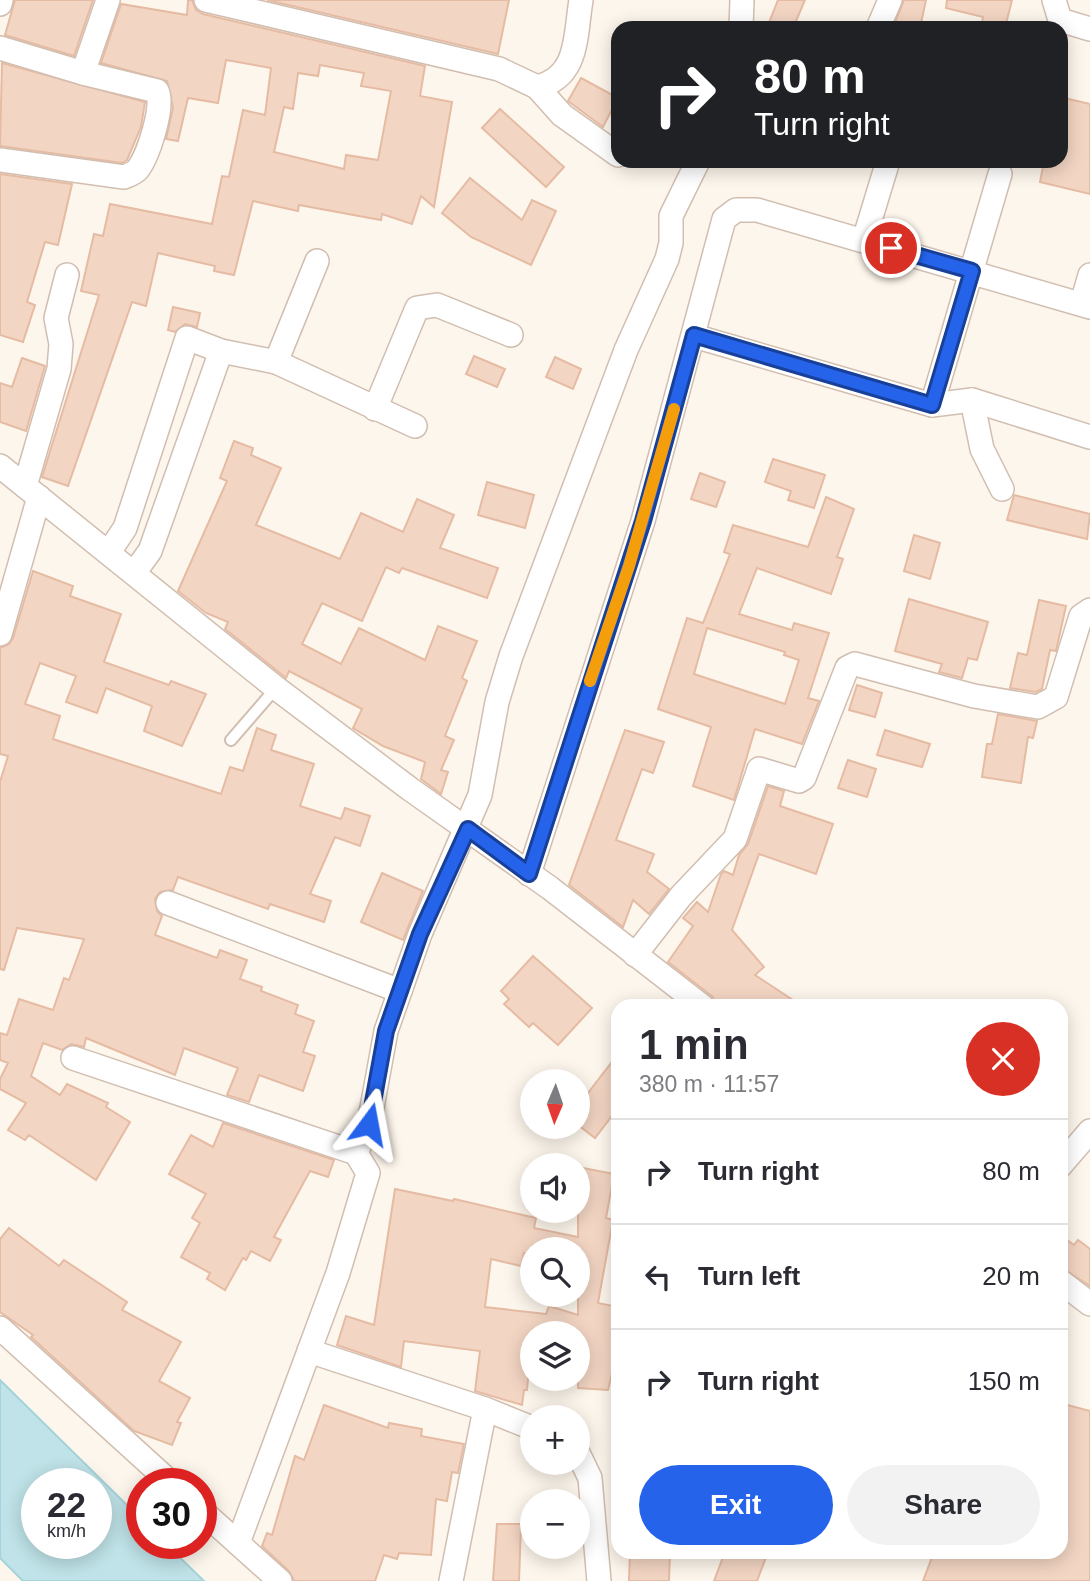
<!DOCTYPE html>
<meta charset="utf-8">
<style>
:root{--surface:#fff;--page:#f2f2f3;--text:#2b2b33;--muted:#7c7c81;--line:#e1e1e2;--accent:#2563eb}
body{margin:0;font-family:Helvetica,sans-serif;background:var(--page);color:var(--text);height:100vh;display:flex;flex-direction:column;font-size:26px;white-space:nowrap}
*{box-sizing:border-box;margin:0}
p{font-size:23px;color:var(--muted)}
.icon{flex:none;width:38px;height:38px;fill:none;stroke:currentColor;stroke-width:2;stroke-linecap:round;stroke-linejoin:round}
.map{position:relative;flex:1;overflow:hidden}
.details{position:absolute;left:611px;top:999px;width:457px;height:560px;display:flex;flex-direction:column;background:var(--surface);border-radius:21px;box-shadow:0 4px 18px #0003}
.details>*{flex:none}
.banner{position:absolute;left:611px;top:21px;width:457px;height:147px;border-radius:21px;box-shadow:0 4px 18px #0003;background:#202124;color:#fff;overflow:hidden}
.needle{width:46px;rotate:182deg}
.fabs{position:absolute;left:520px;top:1069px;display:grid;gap:14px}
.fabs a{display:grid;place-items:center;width:70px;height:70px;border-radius:50%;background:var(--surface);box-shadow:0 4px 18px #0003;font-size:35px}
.speed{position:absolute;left:21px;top:1468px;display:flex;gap:14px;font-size:35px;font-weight:700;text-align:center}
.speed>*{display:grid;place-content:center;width:91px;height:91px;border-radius:50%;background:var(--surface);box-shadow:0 4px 18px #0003;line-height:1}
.speed small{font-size:18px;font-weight:400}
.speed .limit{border:10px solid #d22;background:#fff;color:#111}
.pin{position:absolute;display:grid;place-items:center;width:60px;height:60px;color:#fff;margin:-30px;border:4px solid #fff;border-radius:50%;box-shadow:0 2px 7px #0007}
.me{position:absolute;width:77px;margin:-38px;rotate:13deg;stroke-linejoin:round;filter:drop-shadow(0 0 5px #0008)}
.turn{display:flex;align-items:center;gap:24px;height:147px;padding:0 28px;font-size:32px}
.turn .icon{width:91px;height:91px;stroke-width:2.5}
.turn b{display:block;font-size:49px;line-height:60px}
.round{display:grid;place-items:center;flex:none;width:74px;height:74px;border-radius:37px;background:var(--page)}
.headline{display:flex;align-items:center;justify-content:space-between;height:119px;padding:0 28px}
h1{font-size:42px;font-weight:800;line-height:52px}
.action{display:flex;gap:14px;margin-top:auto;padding:14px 28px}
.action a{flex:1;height:80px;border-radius:42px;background:var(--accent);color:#fff;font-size:28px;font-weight:800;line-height:80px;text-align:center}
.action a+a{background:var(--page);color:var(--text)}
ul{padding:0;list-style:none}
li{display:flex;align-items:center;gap:21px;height:105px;padding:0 28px;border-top:2px solid var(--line)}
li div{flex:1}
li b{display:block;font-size:26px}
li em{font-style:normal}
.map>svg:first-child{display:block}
.water{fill:#bfe3e8;stroke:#a5d3da;stroke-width:2;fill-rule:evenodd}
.building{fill:#f3d5c3;stroke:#e6bba3;stroke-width:2;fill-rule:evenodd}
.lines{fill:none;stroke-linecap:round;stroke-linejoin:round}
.service-casing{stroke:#d1beb0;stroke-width:14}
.minor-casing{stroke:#d1beb0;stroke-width:26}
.service{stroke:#fff;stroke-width:10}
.minor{stroke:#fff;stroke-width:23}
.route-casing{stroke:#184099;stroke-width:18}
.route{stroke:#2563eb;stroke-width:12}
.slow{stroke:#f59e0b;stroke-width:12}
</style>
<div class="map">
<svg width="1090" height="1581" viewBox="0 0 1090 1581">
<rect width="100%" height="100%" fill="#fdf6ec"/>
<path class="water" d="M0 1380 142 1520V1544H166L204 1581H23L0 1558ZM96 1484V1544H37V1484Z"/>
<g class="building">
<polygon points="15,0 93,0 74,56 5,35"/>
<path d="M188 0H192L196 10 203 14 425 66 420 96 452 102 434 207 421 196 412 224 382 214 381 220 299 205 298 211 253 201 234 275 214 271 215 266 158 253 146 306 132 302 68 486 42 477 99 295 81 291 94 234 103 236 110 204 212 224 222 176 229 177 243 110 265 115 271 68 226 60 218 103 188 98 178 141 166 139 173 108 167 81 101 63 121 4 187 15ZM320 65 364 73 361 86 391 91 378 160 346 155 344 169 274 152 284 107 293 109 298 73 318 76Z"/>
<polygon points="267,0 509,0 498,54"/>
<polygon points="778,0 805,0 793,28 767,28"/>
<polygon points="904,0 926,0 920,28 893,28"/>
<polygon points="947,0 1012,0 1005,28 981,28 983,17 946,8"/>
<polygon points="2,63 145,102 141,127 127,160 122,163 0,146"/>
<polygon points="581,78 618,98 603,127 568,101"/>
<polygon points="1060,97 1090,104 1090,194 1040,182 1044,161 1060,161"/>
<polygon points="500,109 564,167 546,187 482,128"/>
<polygon points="0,174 72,184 58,245 45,242 27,302 35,305 23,342 0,335"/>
<polygon points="470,178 522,220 532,200 556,211 531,265 471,237 442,213"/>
<polygon points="173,307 200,313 197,327 185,324 175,332 168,330"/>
<polygon points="474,356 505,369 497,387 466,374"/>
<polygon points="555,357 581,369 573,389 546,377"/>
<polygon points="22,358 45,366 26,431 0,422 0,383 12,387"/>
<polygon points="234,441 253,448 251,455 281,468 256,525 340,559 361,513 403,532 417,499 454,515 440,548 498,568 487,598 402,568 399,573 386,567 362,621 322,603 302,644 341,664 359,628 425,660 438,626 477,641 462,678 467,681 445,736 454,740 441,770 448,772 441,794 421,779 425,762 383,746 353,728 362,709 289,671 286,678 225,629 228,622 206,613 178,591 227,481 220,478"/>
<polygon points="773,459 825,475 814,508 788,500 791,491 765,482"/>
<polygon points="700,473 725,482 716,507 691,499"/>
<polygon points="487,482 534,495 525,528 478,515"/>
<polygon points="1014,495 1090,514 1087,539 1007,520"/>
<path d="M826 497 854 509 837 557 843 559 831 594 757 568 739 614 792 630 794 623 829 633 808 698 819 701 802 744 755 729 734 800 693 786 711 727 658 709 687 618 703 623 730 554 724 552 733 525 808 547ZM707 628 785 652 784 655 799 660 785 704 694 674Z"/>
<polygon points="914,535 940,543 930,579 904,571"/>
<polygon points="33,571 73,586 70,596 121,614 104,662 169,685 171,681 206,694 182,746 144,731 152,706 106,688 97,713 66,702 76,676 40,663 25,704 60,716 53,739 221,794 230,767 243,771 257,728 276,735 271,750 314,764 300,806 341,819 345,808 370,816 360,846 335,837 310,894 331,901 324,922 270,904 268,909 178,877 173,890 160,892 155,899 157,911 162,916 155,935 217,958 220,950 247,960 240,979 262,987 261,991 298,1005 295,1014 314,1021 303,1052 315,1056 303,1091 259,1075 249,1102 227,1095 238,1068 184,1048 175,1075 86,1038 84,1047 71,1044 62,1050 43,1043 31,1076 60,1095 67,1084 108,1103 106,1107 130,1122 96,1180 29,1135 25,1140 8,1130 26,1103 0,1089 0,1079 8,1063 0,1060 0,1033 7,1035 19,999 53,1010 64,978 69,980 84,939 17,928 4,970 0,969 0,782 8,756 0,754 0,648 9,644 13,638"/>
<polygon points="909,599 988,622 977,660 968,658 962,678 939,672 942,664 895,651"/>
<polygon points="1039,600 1066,606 1056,651 1050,650 1042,689 1036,692 1010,688 1018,653 1027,655"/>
<polygon points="857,685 882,693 875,717 849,710"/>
<polygon points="998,714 1037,721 1033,738 1028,737 1021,783 982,777 987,744 992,744"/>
<polygon points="625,730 664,742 653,773 642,769 616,840 654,854 647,872 669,889 649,914 633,900 623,927 569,885"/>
<polygon points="885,730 930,744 922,767 877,755"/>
<polygon points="848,760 876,769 867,797 838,788"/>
<polygon points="768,786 784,791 780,806 833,824 816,874 759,854 732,930 764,967 755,975 802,1006 716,1006 713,997 668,962 693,926 683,918 697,902 708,912 721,874 724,871 733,875 739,855 748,844"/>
<polygon points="382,873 423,891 403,940 361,922"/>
<polygon points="533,956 592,1008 558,1045 533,1023 529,1027 504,1004 509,999 501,991"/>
<polygon points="618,1054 618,1108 595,1138 578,1125 578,1106"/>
<polygon points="223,1123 334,1160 328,1177 310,1171 274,1237 281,1240 270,1261 251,1251 246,1260 243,1258 225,1290 207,1279 210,1273 181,1257 200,1223 192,1218 206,1194 169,1174 191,1135 213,1147"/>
<path d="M578 1167 614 1174 606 1218 613 1220 598 1303 618 1307V1348L608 1390 578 1388V1334H532L527 1390H524L522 1405 475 1391 480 1351 404 1341 401 1367 337 1345 346 1316 374 1325 395 1189 453 1201 454 1199 536 1218 534 1228 578 1237ZM532 1250H578V1315L549 1306 546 1314 485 1307 491 1259 521 1266 524 1253 532 1255Z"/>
<polygon points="9,1228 59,1266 64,1260 127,1302 122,1310 181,1342 159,1381 190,1398 177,1422 181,1423 172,1445 134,1431 31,1337 33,1335 0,1312 0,1239"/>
<polygon points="1060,1235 1074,1245 1078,1240 1090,1249 1090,1286 1060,1267"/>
<polygon points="1060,1403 1090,1411 1090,1581 923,1581 934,1552 1060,1552"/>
<polygon points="324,1405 388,1428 389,1423 422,1429 421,1436 464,1444 458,1473 452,1472 447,1501 436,1499 431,1555 399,1553 397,1559 384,1555 375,1581 294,1581 289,1571 262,1546 267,1533 272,1535 295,1456 304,1460"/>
<polygon points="497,1524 521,1524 519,1581 493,1581"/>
<polygon points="630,1552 670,1553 669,1581 629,1581"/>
<polygon points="725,1552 768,1552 757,1581 714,1581"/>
</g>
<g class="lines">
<g class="service-casing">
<polyline id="service" points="231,740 276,688"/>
</g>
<g class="minor-casing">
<g id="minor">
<path d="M206 0 499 69 537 87C579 77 575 36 581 0"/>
<polyline points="1054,0 1060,20 1090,29"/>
<polyline points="0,4 1,0"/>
<polyline points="741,28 742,0"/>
<polyline points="878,28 890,0"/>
<polyline points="0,48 83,73"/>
<polyline points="537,87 562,115 618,155"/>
<path d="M0 160 124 177C129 175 135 173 138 169 148 156 165 105 157 91L83 73 108 0"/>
<polyline points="864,240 888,161"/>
<polyline points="1082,303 1090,275"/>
<polyline points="694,336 932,405 972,400 1090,437"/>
<polyline points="276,362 317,261"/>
<polyline points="972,400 982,449 1002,489"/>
<polyline points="932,405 1000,174"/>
<polyline points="375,409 417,308 437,305 511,335"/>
<polyline points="0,466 276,688 410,789 550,888 702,1006"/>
<polyline points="25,486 59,369 61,344 56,318 67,275"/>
<polyline points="109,552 125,528 187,338 221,351 276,362 415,426"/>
<polyline points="134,573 150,551 221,351"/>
<polyline points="0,634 39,497"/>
<polyline points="529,874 643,521 724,219 736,210 757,210 1090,307"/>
<polyline points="168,903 400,991"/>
<polyline points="635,955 681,896 735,839 759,769 799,781 804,778 847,668 855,664 974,696 1038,707 1056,697 1081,616 1090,610"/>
<polyline points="73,1058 356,1153 368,1173 338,1273 238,1543"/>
<polyline points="356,1153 369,1124 386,1031 420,934 480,795 497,702 511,656 626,350 667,259 671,243 671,216 698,161"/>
<polyline points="1060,1166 1090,1131"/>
<polyline points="1060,1281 1090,1304"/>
<polyline points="0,1328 172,1484"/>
<polyline points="309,1351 485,1409 532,1428"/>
<polyline points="578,1453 590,1478 599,1581"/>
<polyline points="201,1510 280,1581"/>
<polyline points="451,1581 485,1409"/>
</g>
</g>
<use href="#service" class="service"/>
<use href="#minor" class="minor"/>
</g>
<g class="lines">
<g class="route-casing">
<polyline id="route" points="369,1124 386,1031 420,934 468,829 529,874 643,521 694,335 932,405 972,271 891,248"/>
</g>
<use href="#route" class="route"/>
<polyline class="slow" points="590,681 629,566 674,409"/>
</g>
</svg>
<div class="fabs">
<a><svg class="needle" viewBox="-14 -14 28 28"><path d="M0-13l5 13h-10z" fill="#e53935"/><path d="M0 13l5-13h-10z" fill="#7c7c81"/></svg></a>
<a><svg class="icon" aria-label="sound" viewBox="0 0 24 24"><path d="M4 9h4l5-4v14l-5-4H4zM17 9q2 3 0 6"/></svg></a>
<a><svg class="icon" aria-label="search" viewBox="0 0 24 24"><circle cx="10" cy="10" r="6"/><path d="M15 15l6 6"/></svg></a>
<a><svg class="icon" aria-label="layers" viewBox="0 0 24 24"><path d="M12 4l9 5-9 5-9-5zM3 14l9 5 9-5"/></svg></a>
<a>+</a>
<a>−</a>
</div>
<div class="speed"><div>22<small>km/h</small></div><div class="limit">30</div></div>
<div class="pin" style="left:891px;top:248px;background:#d93025"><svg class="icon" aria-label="arrive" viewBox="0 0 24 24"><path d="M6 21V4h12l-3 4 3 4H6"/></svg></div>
<svg class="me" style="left:369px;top:1124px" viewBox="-20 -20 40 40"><path d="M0-17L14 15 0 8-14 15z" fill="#2563eb" stroke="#fff" stroke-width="4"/></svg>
<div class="banner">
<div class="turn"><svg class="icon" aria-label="right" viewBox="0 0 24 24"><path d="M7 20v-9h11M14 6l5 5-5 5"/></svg><div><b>80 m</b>Turn right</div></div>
</div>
<section class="details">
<div class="headline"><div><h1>1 min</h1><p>380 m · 11:57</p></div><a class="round" style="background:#d93025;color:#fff"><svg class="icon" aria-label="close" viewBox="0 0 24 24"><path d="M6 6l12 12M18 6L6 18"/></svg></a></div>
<ul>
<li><svg class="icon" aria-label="right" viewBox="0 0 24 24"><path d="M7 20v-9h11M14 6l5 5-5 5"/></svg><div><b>Turn right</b></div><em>80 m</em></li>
<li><svg class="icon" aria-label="left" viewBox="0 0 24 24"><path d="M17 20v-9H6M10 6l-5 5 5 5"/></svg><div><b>Turn left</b></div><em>20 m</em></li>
<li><svg class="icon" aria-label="right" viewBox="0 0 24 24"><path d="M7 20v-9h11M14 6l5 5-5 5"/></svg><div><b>Turn right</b></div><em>150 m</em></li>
</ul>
<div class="action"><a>Exit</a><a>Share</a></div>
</section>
</div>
